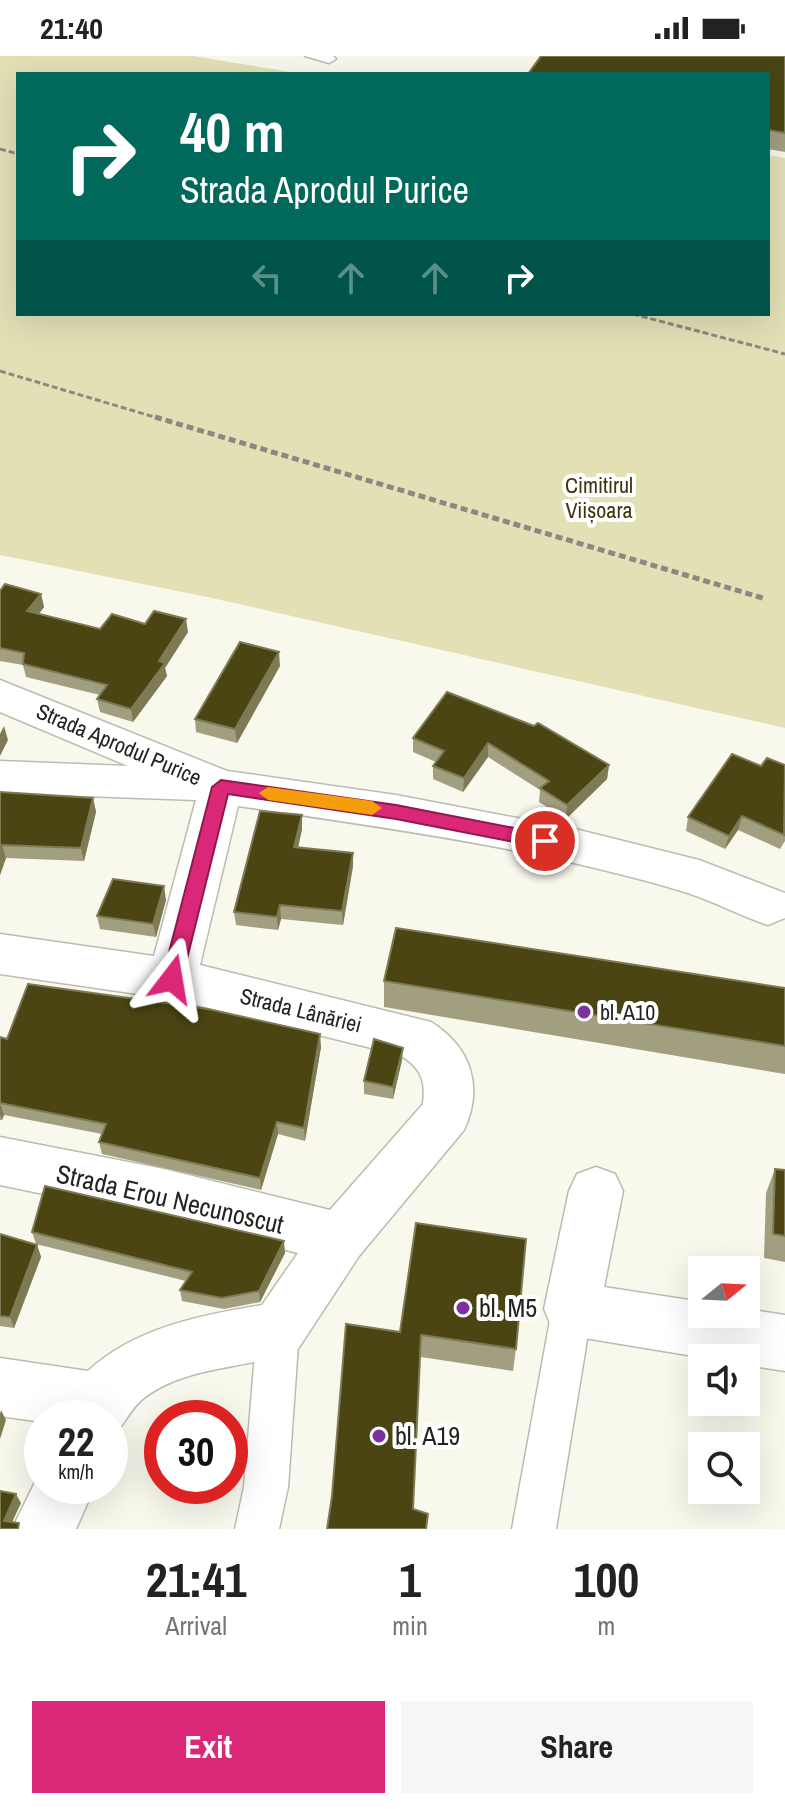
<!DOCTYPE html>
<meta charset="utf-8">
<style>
:root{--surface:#fff;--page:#f6f6f6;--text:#222;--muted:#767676;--accent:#db2777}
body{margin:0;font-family:"Archivo Narrow",sans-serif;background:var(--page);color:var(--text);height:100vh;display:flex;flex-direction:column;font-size:30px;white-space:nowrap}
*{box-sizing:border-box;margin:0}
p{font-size:26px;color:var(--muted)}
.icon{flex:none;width:44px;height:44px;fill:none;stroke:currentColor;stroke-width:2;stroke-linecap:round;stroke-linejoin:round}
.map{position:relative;height:1473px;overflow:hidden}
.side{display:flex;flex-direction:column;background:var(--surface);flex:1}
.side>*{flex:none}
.guide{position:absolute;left:16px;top:16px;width:754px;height:244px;border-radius:0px;box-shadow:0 8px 32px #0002;background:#00695c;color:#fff;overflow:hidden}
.needle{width:52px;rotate:72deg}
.tools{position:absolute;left:688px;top:1200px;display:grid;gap:16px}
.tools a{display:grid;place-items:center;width:72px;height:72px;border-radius:0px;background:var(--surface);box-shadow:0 8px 32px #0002;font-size:40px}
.speed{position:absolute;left:24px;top:1344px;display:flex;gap:16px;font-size:40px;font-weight:700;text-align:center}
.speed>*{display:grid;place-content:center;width:104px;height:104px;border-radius:50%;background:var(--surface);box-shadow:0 8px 32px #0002;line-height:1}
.speed small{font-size:20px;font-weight:400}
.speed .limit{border:12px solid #d22;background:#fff;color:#111}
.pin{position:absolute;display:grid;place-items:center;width:68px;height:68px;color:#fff;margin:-34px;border:4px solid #fff;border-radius:50%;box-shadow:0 2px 8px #0007}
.me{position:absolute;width:88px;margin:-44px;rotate:14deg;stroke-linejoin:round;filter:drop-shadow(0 0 6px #0008)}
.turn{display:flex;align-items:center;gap:28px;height:168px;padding:0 32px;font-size:36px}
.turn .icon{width:104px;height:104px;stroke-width:2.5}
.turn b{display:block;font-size:56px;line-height:68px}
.lanes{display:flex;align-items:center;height:76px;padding:0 32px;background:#0003;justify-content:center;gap:40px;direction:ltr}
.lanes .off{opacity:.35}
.eta{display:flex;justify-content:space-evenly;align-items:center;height:136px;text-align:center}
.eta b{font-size:48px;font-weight:800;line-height:56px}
.primary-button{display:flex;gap:16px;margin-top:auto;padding:16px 32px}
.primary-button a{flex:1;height:92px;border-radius:0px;background:var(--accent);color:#fff;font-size:32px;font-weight:800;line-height:92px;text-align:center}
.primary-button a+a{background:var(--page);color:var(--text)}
.status{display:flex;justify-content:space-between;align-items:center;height:56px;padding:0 40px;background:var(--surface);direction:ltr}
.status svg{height:22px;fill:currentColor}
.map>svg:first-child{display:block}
.green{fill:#e3e0b6}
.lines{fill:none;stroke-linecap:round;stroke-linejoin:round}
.service-casing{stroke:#bcbbb1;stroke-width:3}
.pedestrian-casing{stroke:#bcbbb1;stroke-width:3}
.minor-casing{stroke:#bcbbb1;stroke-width:3}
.path-far1{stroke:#8a8982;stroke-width:3;stroke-dasharray:6 3;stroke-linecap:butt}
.path{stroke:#8a8982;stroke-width:5;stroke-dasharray:7 4;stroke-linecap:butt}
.service{fill:#fff;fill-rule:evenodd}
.pedestrian{fill:#fff;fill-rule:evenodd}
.minor{fill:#fff;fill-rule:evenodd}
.wall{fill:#a29e80}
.shaded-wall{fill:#7e7b54}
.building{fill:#4a4513;stroke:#7e7b54;stroke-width:2}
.route{fill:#db2777;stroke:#8e194d;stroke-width:2}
.slow{fill:#f59e0b}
.poi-dot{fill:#7f30a0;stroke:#fff;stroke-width:3}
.labels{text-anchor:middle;stroke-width:8;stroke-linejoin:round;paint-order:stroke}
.park-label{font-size:22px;fill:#3a370d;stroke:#fff}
.street-label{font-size:22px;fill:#23231f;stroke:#fff}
.poi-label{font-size:22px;fill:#23231f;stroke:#fff;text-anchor:start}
.near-street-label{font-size:26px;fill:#23231f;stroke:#fff}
.near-poi-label{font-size:26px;fill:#23231f;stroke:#fff;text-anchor:start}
</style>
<div class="status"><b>21:40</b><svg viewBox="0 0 49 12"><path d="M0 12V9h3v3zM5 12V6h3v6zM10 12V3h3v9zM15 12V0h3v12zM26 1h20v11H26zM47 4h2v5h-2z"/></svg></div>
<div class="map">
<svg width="785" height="1473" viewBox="0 0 785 1473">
<rect width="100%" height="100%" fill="#f9f8ed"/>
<polygon class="green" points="0,0 193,0 304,18 18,18 18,258 768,258 768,99 785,102 785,672 212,542 0,499"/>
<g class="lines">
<g class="service-casing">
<polygon id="service" points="305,0 333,0 336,3 329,7"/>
</g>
<g class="pedestrian-casing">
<g id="pedestrian">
<polygon points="572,1233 586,1239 592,1253 556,1473 512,1473 552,1253 558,1239"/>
<polygon points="278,1254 293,1260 299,1274 288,1431 279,1473 235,1473 244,1431 257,1274 263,1260"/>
</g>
</g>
<g class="minor-casing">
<g id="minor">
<path d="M0 624 227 715 396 739 575 773 699 804 785 837V862L768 869C741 860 715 846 688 837 543 793 389 772 238 750L200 909 431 966C471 991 484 1031 464 1074L359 1200 298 1293C248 1314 190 1308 145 1341 129 1353 123 1372 110 1384V1362H42V1366L0 1360V1302L88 1315C134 1272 201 1259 262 1249L298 1197 164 1163 0 1129V1081L164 1113 330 1154 423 1048C426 1024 421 1012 400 999L172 943 0 918V878L154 900 196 744 0 737V705L128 710 0 656Z"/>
<polygon points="596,1111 615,1118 623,1135 604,1231 702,1246 702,1258 746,1258 746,1253 785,1259 785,1315 746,1309 746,1302 706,1302 572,1280 552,1272 544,1253 569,1135 577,1118"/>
<polygon points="42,1412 42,1430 95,1430 76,1473 12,1473"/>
</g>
</g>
<g class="path-far1">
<polyline points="0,93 18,98"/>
<polyline points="633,258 785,298"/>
<polyline points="0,315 161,363"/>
</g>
<polyline class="path" points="155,361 766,543"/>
<use href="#service" class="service"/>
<use href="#pedestrian" class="pedestrian"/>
<use href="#minor" class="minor"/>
</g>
<g class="wall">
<polygon points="785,0 785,96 768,93 768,18"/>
<polygon points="0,535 41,538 44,551 39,558 100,573 145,568 188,576 165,612 167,620 133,666 100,656 97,643 100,639 26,621 23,609 0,605"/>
<polygon points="280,610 237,687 196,676 195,663"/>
<polygon points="447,636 609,709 607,723 566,763 539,746 540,734 488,701 463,736 433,723 433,710 436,706 413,696 413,682"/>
<polygon points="785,709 785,785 780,793 738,774 725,793 686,775 688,761 761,710"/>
<polygon points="0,736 93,742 96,756 84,805 6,802 0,819"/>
<polygon points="302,759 302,773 298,792 353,810 343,869 281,863 278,874 236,869 234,856"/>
<polygon points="166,844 156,881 100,873 97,860"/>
<polygon points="384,925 785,932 785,1018 384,951"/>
<polygon points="0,981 7,983 321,991 305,1085 278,1078 261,1134 102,1098 99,1086 102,1078 4,1059 2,1064 0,1064"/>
<polygon points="402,1004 393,1043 364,1038 364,1025"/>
<polygon points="775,1113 785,1114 785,1206 764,1202 766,1137"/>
<polygon points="32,1176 285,1197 260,1246 224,1253 182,1245 180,1234 186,1225 36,1188"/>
<polygon points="0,1178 37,1189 41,1201 14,1272 0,1270"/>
<polygon points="400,1276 516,1293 513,1315 421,1301 327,1473"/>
</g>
<g class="shaded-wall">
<polygon points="41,538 44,551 30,569 27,555"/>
<polygon points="186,563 188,576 165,612 167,620 133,666 131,653"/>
<polygon points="279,596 280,610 237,687 235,673"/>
<polygon points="4,670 8,684 0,700 0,678"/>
<polygon points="488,687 488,701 463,736 464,722"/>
<polygon points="609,709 607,723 566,763 567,749"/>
<polygon points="93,742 96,756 84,805 81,792"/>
<polygon points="302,759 302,773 295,805 294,791"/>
<polygon points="742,760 738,774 725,793 729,780"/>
<polygon points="2,789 6,802 0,819 0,793"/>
<polygon points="353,797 353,810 343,869 342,855"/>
<polygon points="164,830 166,844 156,881 153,868"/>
<polygon points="280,849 281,863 278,874 277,861"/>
<polygon points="320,978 321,991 305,1085 304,1072"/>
<polygon points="403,992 402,1004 393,1043 393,1031"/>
<polygon points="0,1047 4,1059 2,1064 0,1058"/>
<polygon points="277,1066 278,1078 261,1134 260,1122"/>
<polygon points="284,1185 285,1197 260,1246 259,1235"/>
<polygon points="37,1189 41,1201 14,1272 10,1261"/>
<polygon points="1,1354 6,1364 0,1383 0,1358"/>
<polygon points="16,1438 21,1447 9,1473 4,1465"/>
</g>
<g class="building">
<polygon points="541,0 785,0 785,77 768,74 768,18 528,18"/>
<polygon points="5,528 41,538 27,555 100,573 112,558 145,568 154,555 186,563 159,605 165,607 131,653 97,643 107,629 23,608 24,597 0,592 0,535"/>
<polygon points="240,586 279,596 235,673 195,663"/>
<polygon points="447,636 534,670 538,667 609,709 567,749 540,732 549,725 488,687 464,722 433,710 444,695 413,682"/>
<polygon points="732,698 761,710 767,702 785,709 784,779 742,760 729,780 688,761"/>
<polygon points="0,736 93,742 81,792 2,789 0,793"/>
<polygon points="260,755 302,759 294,791 353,797 342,855 280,849 277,861 234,856"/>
<polygon points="113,823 164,830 153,868 97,860"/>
<polygon points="396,872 785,932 785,990 384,925"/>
<polygon points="28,928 208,953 320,978 304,1072 277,1066 260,1122 99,1086 106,1068 0,1047 0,981 7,983"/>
<polygon points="374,983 403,992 393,1031 364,1025"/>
<polygon points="775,1113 785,1114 785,1180 773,1178"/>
<polygon points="45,1130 284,1185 259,1235 222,1242 180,1234 192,1216 32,1176"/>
<polygon points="416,1167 526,1183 516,1293 421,1279 413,1453 428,1458 426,1473 327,1473 332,1440 346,1268 400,1276"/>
<polygon points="0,1178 37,1189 10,1261 0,1260"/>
<polygon points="0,1435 16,1438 4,1465 19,1467 18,1473 0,1473"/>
</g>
<polygon class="route" points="221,724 396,749 545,778 554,785 545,792 396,763 228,738 182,923 172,931 162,923 212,731"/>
<polygon class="slow" points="268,731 372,745 382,752 372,759 268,744 259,737"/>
<g class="poi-dot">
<circle cx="584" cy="956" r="8"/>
<circle cx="463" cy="1252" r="8"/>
<circle cx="379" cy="1380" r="8"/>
</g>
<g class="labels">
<g class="park-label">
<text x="599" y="437">Cimitirul<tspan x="599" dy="25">Viișoara</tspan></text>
</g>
<g class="street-label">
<text transform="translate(119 688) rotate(23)" y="8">Strada Aprodul Purice</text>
<text transform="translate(301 954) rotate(14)" y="8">Strada Lânăriei</text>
</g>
<g class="poi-label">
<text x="600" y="964">bl. A10</text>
</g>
<g class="near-street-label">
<text transform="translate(170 1143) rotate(13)" y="9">Strada Erou Necunoscut</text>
</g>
<g class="near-poi-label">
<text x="479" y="1261">bl. M5</text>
<text x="395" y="1389">bl. A19</text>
</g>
</g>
</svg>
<div class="tools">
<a><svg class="needle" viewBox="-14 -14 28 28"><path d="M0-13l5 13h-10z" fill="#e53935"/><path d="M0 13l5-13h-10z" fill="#767676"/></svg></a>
<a><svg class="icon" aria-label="sound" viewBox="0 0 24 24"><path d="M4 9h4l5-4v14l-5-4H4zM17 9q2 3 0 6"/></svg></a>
<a><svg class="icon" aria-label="search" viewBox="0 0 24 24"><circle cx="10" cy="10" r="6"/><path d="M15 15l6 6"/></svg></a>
</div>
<div class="speed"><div>22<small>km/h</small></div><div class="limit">30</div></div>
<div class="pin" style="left:545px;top:785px;background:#d93025"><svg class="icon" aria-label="arrive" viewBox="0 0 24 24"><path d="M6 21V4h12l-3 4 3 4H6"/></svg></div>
<svg class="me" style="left:172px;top:923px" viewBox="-20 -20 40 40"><path d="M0-17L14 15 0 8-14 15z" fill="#db2777" stroke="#fff" stroke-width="4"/></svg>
<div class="guide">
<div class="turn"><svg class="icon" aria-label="right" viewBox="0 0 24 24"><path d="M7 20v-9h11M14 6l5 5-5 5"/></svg><div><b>40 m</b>Strada Aprodul Purice</div></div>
<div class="lanes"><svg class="icon off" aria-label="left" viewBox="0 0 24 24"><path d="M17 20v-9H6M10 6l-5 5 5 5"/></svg><svg class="icon off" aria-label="ahead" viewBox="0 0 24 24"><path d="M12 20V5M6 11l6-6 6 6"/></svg><svg class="icon off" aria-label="ahead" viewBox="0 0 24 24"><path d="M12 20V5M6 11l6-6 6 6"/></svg><svg class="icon" aria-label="right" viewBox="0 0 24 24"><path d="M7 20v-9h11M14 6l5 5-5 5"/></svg></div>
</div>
</div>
<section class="side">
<div class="eta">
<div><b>21:41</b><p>Arrival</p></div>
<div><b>1</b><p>min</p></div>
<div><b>100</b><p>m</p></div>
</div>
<div class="primary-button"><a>Exit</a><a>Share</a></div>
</section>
